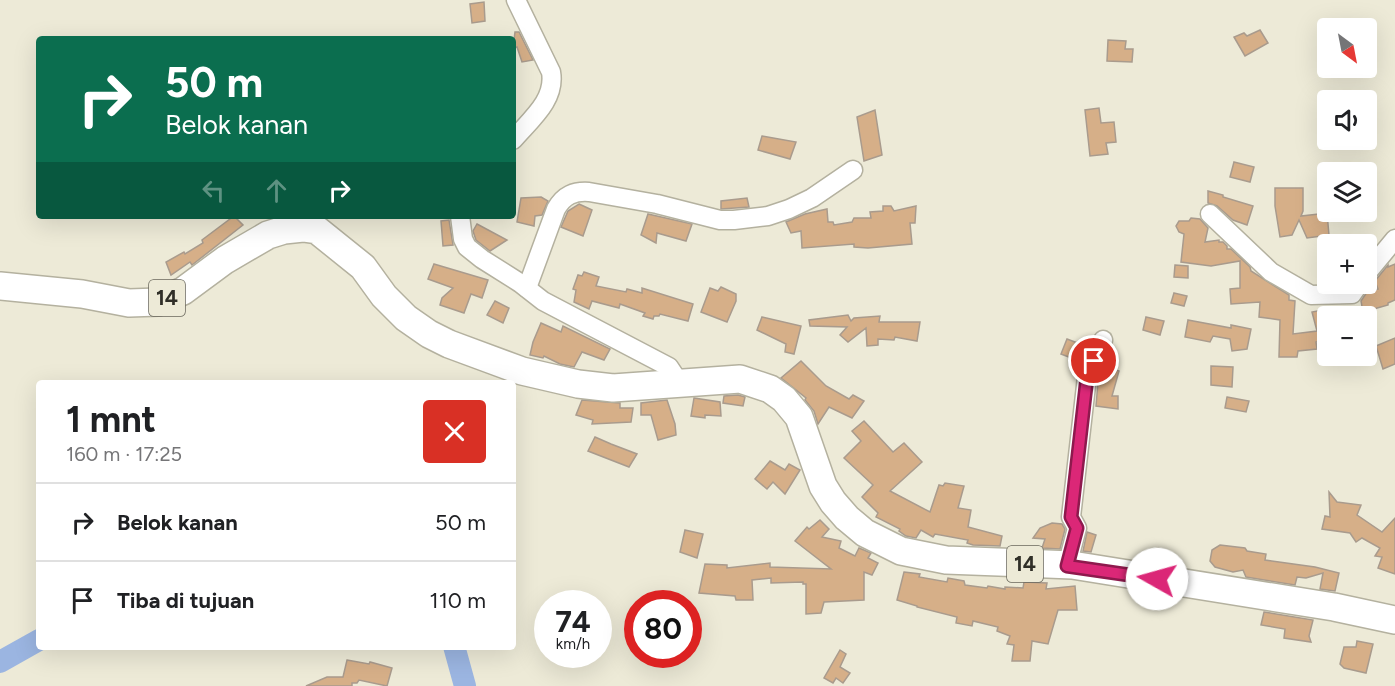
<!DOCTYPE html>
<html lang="id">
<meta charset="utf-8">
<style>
:root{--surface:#fff;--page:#f6f6f6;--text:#202124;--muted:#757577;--line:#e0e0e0}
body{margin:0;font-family:Figtree,sans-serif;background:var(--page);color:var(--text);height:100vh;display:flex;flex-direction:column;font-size:22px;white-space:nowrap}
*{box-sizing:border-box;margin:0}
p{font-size:20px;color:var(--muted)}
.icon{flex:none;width:33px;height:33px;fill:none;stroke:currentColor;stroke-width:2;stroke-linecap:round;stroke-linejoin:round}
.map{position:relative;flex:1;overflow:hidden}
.panel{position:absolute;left:36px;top:380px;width:480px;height:270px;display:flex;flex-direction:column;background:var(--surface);border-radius:6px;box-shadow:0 6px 24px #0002}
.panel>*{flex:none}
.guide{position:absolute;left:36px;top:36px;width:480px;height:183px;border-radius:6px;box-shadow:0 6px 24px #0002;background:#0b6e4f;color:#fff;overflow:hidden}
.needle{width:39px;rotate:148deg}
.tools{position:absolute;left:1317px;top:18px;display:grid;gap:12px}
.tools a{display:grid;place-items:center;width:60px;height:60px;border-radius:6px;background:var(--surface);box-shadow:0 6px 24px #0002;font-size:30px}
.speed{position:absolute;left:534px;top:590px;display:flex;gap:12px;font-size:30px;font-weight:700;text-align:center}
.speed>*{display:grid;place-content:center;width:78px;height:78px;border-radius:50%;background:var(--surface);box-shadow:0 6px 24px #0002;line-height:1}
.speed small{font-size:15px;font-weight:400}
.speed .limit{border:9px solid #d22;background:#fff;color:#111}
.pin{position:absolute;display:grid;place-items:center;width:51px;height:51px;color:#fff;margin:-26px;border:3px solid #fff;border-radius:50%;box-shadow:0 2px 6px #0007}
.me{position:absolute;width:66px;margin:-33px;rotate:277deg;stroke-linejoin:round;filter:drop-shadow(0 0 4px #0008)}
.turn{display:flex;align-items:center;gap:21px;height:126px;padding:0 30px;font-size:27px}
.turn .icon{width:78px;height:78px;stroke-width:2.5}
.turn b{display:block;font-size:42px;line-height:51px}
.lanes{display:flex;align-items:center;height:57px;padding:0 30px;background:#0003;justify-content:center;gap:30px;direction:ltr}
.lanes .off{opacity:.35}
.round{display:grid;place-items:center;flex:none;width:63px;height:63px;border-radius:6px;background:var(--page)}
.summary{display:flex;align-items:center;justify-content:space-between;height:102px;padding:0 30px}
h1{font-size:36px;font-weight:700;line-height:45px}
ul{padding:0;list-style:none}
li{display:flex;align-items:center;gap:18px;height:78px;padding:0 30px;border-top:2px solid var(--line)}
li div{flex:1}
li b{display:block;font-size:22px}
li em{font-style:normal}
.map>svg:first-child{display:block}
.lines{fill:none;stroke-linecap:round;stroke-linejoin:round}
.river{stroke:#9bb5e1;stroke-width:22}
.building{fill:#d6af88;stroke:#a99b8d;stroke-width:1.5}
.minor-casing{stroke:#b4b19f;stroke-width:21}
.highway-casing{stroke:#b4b19f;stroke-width:30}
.minor{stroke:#fff;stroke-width:18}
.highway{stroke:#fff;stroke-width:27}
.route-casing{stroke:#8e194d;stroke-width:15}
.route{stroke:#db2777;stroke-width:10}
.labels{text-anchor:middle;stroke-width:6;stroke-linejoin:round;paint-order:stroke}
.shield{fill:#edead7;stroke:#69675c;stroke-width:1.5}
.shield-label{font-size:21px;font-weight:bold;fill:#302f28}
</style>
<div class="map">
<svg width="1395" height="686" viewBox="0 0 1395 686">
<rect width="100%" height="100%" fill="#edead7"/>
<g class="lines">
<g class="river">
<polyline points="454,646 465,686"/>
<polyline points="0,662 39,640"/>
</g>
</g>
<g class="building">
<polygon points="484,2 485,21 472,23 470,4"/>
<polygon points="1260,30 1268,43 1245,56 1234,37 1244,33 1247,36"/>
<polygon points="515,32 519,32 533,60 522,62 517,47 513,48"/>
<polygon points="1108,40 1126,41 1125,49 1133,49 1132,62 1107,61"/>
<polygon points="1099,108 1101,123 1114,122 1116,142 1106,143 1108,154 1090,156 1085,110"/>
<polygon points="875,110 882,155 864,161 857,117"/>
<polygon points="762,136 796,142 790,159 758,150"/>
<polygon points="1234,162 1254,167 1250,182 1230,177"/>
<polygon points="1275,188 1303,188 1303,211 1301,216 1327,213 1329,235 1307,238 1299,220 1292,235 1280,237 1275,206"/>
<polygon points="1208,191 1223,195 1223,197 1253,206 1247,225 1233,220 1217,206 1208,203"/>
<polygon points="541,197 548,201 542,215 535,216 534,226 517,222 521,198"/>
<polygon points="747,198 749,207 721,209 721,201"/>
<polygon points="579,204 592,210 583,236 561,227 568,211"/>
<polygon points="883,206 891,206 894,211 916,206 915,223 910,223 912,244 868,248 854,247 854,244 802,248 801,231 791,233 786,222 805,214 827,209 828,222 833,222 834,225 852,222 854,218 871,218 870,212 883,211"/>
<polygon points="648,214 692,224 686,241 657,233 656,243 641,235"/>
<polygon points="234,216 243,225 192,265 190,262 171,275 166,262 184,252 185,254 203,243 202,240"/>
<polygon points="1191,218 1200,219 1208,228 1205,242 1219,240 1219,242 1223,242 1227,246 1227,249 1231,249 1250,267 1251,271 1289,295 1289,300 1295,301 1293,334 1317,331 1312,312 1328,309 1328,339 1316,342 1317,349 1298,351 1297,357 1279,357 1280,320 1259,317 1260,302 1231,304 1230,289 1240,288 1240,261 1211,266 1181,262 1184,234 1179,232 1176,226 1179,221 1189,221"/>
<polygon points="449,220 453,245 443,246 441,221"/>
<polygon points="477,224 507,240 490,251 476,240 473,231"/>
<polygon points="434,264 488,280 482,298 471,294 464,313 440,305 442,298 453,288 428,279"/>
<polygon points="1395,264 1395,300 1388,303 1388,305 1363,312 1361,301 1367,292 1378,289 1375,281 1388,265 1388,267"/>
<polygon points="1175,265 1188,266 1188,278 1174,277"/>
<polygon points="584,272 599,277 596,286 626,292 627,289 642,293 642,288 693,304 688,321 660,314 659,316 654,316 653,319 643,316 645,313 620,304 619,308 592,301 589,309 574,302 576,290 573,289 578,275 582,276"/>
<polygon points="721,287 736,294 736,301 727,322 701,312 710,288 718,291"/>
<polygon points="1174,293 1187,296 1184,306 1171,303"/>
<polygon points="495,301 509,308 503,323 487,315"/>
<polygon points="848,315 851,321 854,318 880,316 879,322 920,322 917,341 895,337 894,340 878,339 878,345 867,346 866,328 848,342 840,335 847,327 810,326 809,320"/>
<polygon points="762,317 801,326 794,354 785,352 786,344 757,330"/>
<polygon points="1146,317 1164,321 1160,335 1143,330"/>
<polygon points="1188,320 1231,328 1231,325 1251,329 1247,349 1232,351 1230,339 1213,336 1210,342 1185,337"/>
<polygon points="541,323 561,332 563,326 610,349 604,360 582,352 574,367 560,364 544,356 543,358 530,355 533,342"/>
<polygon points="1395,338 1395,364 1383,369 1376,346"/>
<polygon points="1067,339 1088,347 1080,364 1073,362 1074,359 1061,354"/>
<polygon points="801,361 826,386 849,399 853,395 864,401 852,418 829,407 818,424 814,411 805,400 806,398 781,378"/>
<polygon points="1211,366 1233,367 1232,387 1211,385"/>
<polygon points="1107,367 1119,371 1112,396 1118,396 1118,409 1096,406 1098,382 1102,383"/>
<polygon points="738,395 745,397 743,406 723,403 724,396"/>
<polygon points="1227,397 1249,401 1246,412 1225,408"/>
<polygon points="694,398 720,402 721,416 705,415 705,418 691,416"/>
<polygon points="582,400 620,403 620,408 633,408 631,422 592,424 593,420 576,415"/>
<polygon points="667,400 675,424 676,435 658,440 651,415 641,415 641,403"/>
<polygon points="864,421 893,452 904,443 922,462 890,491 930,512 939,485 943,486 945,483 964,486 958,508 971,510 968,527 1002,536 1000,546 973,545 967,543 968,540 935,534 933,537 921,530 916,538 906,536 899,531 900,529 876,517 878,513 862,497 873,485 844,458 861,441 852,431"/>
<polygon points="595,437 611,444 637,454 629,467 588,451"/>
<polygon points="770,461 785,470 789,464 800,470 785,494 773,482 767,489 755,479"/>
<polygon points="1329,492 1337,502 1361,505 1357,515 1382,532 1395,518 1395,574 1378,568 1382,557 1375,556 1380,548 1362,538 1356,542 1350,533 1322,529 1325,516 1330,517"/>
<polygon points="820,520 829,529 822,537 841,541 839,548 855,556 859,548 871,553 868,558 878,563 872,575 864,572 864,600 824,602 821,613 806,614 806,584 803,584 803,582 771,583 771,578 752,580 753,600 736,600 735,596 699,593 705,564 727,565 727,568 770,563 770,567 831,569 795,541 807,527 809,529"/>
<polygon points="1052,523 1062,524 1065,529 1060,549 1042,548 1045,539 1033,538 1040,528"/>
<polygon points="685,530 703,534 697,558 680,552"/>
<polygon points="1087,532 1096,535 1091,552 1083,551"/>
<polygon points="1220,545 1245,548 1247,551 1266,554 1265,560 1315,567 1339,573 1335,591 1320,589 1323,573 1306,578 1297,577 1295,585 1246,577 1243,570 1233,572 1215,567 1210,561 1212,550"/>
<polygon points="904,572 920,574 919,577 947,582 948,578 964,581 965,585 987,588 988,586 1005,589 1005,587 1023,588 1024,582 1047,583 1046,589 1075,586 1077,610 1058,610 1048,644 1032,641 1030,661 1012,661 1014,645 1007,644 1010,636 997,631 998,627 973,621 972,626 956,623 957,617 917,607 917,606 897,600"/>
<polygon points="1264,612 1313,620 1309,636 1311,642 1284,638 1285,629 1261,625"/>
<polygon points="1357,641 1373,644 1366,673 1344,668 1340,664 1344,647 1356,647"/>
<polygon points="840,650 846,654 840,667 850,673 843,683 836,678 833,683 824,678"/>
<polygon points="347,660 369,664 370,662 392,668 387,686 359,680 357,683 352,683 352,686 306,686 327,677 343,677"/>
</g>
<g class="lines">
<g class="minor-casing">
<g id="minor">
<path d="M513 140C530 120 556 100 551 72L516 0"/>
<polyline points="1210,214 1271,272 1311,295 1352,294 1359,284"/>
<polyline points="460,216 463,239 467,247 482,259 520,283 543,301 669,367 679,382"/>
<polyline points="1366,274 1395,239"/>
<path d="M527 288 556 209C564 195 574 191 589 192L657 204 720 220H734L768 216 789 209 812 198 853 170"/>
<polyline points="1067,566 1077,528 1071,517 1087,377 1103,340"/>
</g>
</g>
<g class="highway-casing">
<polyline id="highway" points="0,286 82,294 129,303 158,302 183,291 225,260 268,235 284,230 303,228 317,230 363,267 384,296 406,318 429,334 449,344 522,371 578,384 613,388 740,379 770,389 784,399 799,417 823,486 833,502 847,518 865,533 901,551 946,560 1072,565 1334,607 1395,620"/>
</g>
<use href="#minor" class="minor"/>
<use href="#highway" class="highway"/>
</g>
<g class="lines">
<g class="route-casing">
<polyline id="route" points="1094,361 1087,377 1071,517 1077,528 1067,566 1157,579"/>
</g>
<use href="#route" class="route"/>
</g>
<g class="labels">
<g class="shield">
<rect x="149" y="280" width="36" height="36" rx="4.5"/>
<rect x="1007" y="546" width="36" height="36" rx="4.5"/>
</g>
<g class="shield-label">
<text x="167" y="305">14</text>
<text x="1025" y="571">14</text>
</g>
</g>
</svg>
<div class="tools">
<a><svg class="needle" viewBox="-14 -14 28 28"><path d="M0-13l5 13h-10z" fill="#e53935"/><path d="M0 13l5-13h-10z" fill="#757577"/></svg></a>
<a><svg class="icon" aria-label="sound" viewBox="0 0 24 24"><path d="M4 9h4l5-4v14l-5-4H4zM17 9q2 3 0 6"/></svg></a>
<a><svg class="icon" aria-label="layers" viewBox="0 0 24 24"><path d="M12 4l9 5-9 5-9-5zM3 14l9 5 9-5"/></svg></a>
<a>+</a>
<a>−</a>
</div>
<div class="speed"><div>74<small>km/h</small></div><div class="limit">80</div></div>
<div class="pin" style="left:1094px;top:361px;background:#d93025"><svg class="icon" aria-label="arrive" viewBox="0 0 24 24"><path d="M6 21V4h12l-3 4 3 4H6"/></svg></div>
<svg class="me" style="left:1157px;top:579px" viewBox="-20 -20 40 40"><circle r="19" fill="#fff"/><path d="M0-13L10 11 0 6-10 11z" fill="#db2777"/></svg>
<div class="guide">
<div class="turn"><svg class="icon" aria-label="right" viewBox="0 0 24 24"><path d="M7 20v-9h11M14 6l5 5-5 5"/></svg><div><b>50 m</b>Belok kanan</div></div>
<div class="lanes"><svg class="icon off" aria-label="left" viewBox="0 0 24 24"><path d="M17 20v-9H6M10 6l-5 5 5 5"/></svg><svg class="icon off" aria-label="ahead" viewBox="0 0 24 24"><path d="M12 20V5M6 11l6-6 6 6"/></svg><svg class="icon" aria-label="right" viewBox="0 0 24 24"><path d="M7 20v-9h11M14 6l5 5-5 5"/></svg></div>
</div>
<section class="panel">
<div class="summary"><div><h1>1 mnt</h1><p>160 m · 17:25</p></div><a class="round" style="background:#d93025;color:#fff"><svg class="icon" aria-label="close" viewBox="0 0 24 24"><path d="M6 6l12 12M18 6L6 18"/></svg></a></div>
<ul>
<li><svg class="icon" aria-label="right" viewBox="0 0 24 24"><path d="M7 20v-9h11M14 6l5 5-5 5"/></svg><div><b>Belok kanan</b></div><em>50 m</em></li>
<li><svg class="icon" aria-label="arrive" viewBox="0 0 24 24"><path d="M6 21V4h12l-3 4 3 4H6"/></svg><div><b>Tiba di tujuan</b></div><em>110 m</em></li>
</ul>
</section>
</div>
